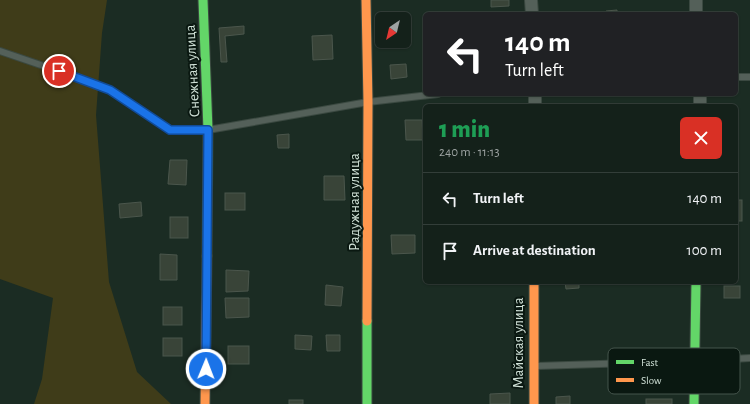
<!DOCTYPE html>
<meta charset="utf-8">
<style>
:root{--surface:#14211a;--page:#1d2923;--text:#f1f3f6;--muted:#9da3a2;--line:#333e39}
body{margin:0;font-family:"Alegreya Sans",sans-serif;background:var(--page);color:var(--text);height:100vh;display:flex;flex-direction:column;font-size:15px;white-space:nowrap}
*{box-sizing:border-box;margin:0}
p{font-size:13px;color:var(--muted)}
.icon{flex:none;width:22px;height:22px;fill:none;stroke:currentColor;stroke-width:2;stroke-linecap:round;stroke-linejoin:round}
.map{position:relative;flex:1;overflow:hidden}
.side{position:absolute;left:423px;top:104px;width:315px;height:180px;display:flex;flex-direction:column;background:var(--surface);border-radius:6px;box-shadow:0 1px 3px #0004,0 0 0 1px var(--line)}
.side>*{flex:none}
.guide{position:absolute;left:423px;top:12px;width:315px;height:84px;border-radius:6px;box-shadow:0 1px 3px #0004,0 0 0 1px var(--line);background:#202124;color:#fff;overflow:hidden}
.needle{width:26px;rotate:215deg}
.buttons{position:absolute;left:375px;top:12px;display:grid;gap:8px}
.buttons a{display:grid;place-items:center;width:36px;height:36px;border-radius:6px;background:var(--surface);box-shadow:0 1px 3px #0004,0 0 0 1px var(--line);font-size:20px}
.pin{position:absolute;display:grid;place-items:center;width:34px;height:34px;color:#fff;margin:-17px;border:2px solid #fff;border-radius:50%;box-shadow:0 1px 4px #0007}
.me{position:absolute;width:44px;margin:-22px;rotate:1deg;stroke-linejoin:round;filter:drop-shadow(0 0 3px #0008)}
.turn{display:flex;align-items:center;gap:14px;height:84px;padding:0 16px;font-size:18px}
.turn .icon{width:52px;height:52px;stroke-width:2.5}
.turn b{display:block;font-size:28px;line-height:34px}
.round{display:grid;place-items:center;flex:none;width:42px;height:42px;border-radius:6px;background:var(--page)}
.headline{display:flex;align-items:center;justify-content:space-between;height:68px;padding:0 16px}
h1{font-size:24px;font-weight:800;line-height:30px;color:#1e9e55}
ul{padding:0;list-style:none}
li{display:flex;align-items:center;gap:12px;height:52px;padding:0 16px;border-top:1px solid var(--line)}
li div{flex:1}
li b{display:block;font-size:15px}
li em{font-style:normal}
.map>svg:first-child{display:block}
.green{fill:#3f3c19}
.building{fill:#394438;stroke:#4b564c}
.lines{fill:none;stroke-linecap:round;stroke-linejoin:round}
.lane-casing{stroke:#3b4941;stroke-width:8}
.street-casing{stroke:#3b4941;stroke-width:14}
.fast-casing{stroke:#3b4941;stroke-width:11}
.slow-casing{stroke:#3b4941;stroke-width:11}
.lane{stroke:#546059;stroke-width:6}
.street{stroke:#546059;stroke-width:12}
.fast{stroke:#63d668;stroke-width:9}
.slow{stroke:#ff974d;stroke-width:9}
.route-casing{stroke:#114b97;stroke-width:10}
.route{stroke:#1a73e8;stroke-width:7}
.labels{text-anchor:middle;stroke-width:4;stroke-linejoin:round;paint-order:stroke}
.street-label{font-size:15px;fill:#d0e1d7;stroke:#0a1811}
.key{fill:#0a1811;stroke:#45544c;stroke-width:1}
.key-label{font-size:11px;fill:#d0e1d7}
</style>
<div class="map">
<svg width="750" height="404" viewBox="0 0 750 404">
<rect width="100%" height="100%" fill="#1b2c23"/>
<polygon class="green" points="0,0 107,0 102,33 96,115 109,282 137,372 171,404 34,404 42,379 53,298 0,279"/>
<g class="building">
<polygon points="491,0 509,0 509,6 491,7"/>
<polygon points="617,10 617,14 606,14 606,11"/>
<polygon points="244,26 244,34 225,36 227,62 221,62 219,28"/>
<polygon points="332,35 333,59 313,60 312,36"/>
<polygon points="406,64 407,77 391,79 390,65"/>
<polygon points="405,120 422,120 423,140 406,140"/>
<polygon points="289,134 289,148 278,148 277,135"/>
<polygon points="170,160 187,160 186,185 168,184"/>
<polygon points="324,176 344,176 345,200 324,200"/>
<rect x="225" y="193" width="20" height="17"/>
<rect x="736" y="200" width="6" height="21"/>
<polygon points="141,202 142,216 120,218 119,204"/>
<rect x="170" y="217" width="18" height="21"/>
<polygon points="391,235 415,235 415,253 392,254"/>
<polygon points="160,254 177,255 177,280 160,280"/>
<polygon points="226,270 249,271 248,291 226,292"/>
<polygon points="565,282 579,282 579,288 566,289"/>
<polygon points="326,285 343,287 341,306 325,305"/>
<rect x="724" y="286" width="16" height="12"/>
<polygon points="225,298 249,298 249,317 226,318"/>
<rect x="163" y="307" width="19" height="18"/>
<polygon points="295,335 312,336 311,350 295,349"/>
<polygon points="326,335 340,335 340,351 327,351"/>
<rect x="163" y="338" width="19" height="18"/>
<rect x="228" y="346" width="21" height="18"/>
<polygon points="510,393 510,404 490,404 490,394"/>
<polygon points="570,396 570,404 556,404 556,397"/>
<rect x="646" y="399" width="26" height="5"/>
<rect x="289" y="400" width="14" height="4"/>
</g>
<g class="lines">
<g class="lane-casing">
<g id="lane">
<polyline points="0,51 73,76 109,90 170,130 208,130 368,102 438,94"/>
<polyline points="736,77 750,77"/>
<polyline points="536,366 695,361 750,358"/>
</g>
</g>
<g class="street-casing">
<g id="street">
<polyline points="531,0 532,14"/>
<polyline points="696,0 696,14"/>
<polyline points="535,106 535,94"/>
<polyline points="700,106 700,94"/>
</g>
</g>
<g class="fast-casing">
<g id="fast">
<polyline points="203,0 208,130 207,256"/>
<polyline points="367,404 367,321"/>
<polyline points="694,404 696,282"/>
</g>
</g>
<g class="slow-casing">
<g id="slow">
<polyline points="366,0 368,102 367,321"/>
<polyline points="534,282 534,404"/>
<polyline points="205,404 207,256"/>
</g>
</g>
<use href="#lane" class="lane"/>
<use href="#street" class="street"/>
<use href="#fast" class="fast"/>
<use href="#slow" class="slow"/>
</g>
<g class="lines">
<g class="route-casing">
<polyline id="route" points="59,71 110,90 170,130 208,130 206,369"/>
</g>
<use href="#route" class="route"/>
</g>
<g class="labels">
<g class="street-label">
<text transform="translate(192 71) rotate(-93)" y="5">Снежная улица</text>
<text transform="translate(354 202) rotate(-90)" y="5">Радужная улица</text>
<text transform="translate(518 343) rotate(-90)" y="5">Майская улица</text>
</g>
</g>
<rect x="608" y="348" width="132" height="46" rx="6" class="key"/>
<rect x="616" y="360" width="18" height="4" fill="#63d668"/>
<rect x="616" y="378" width="18" height="4" fill="#ff974d"/>
<g class="key-label">
<text x="641" y="366">Fast</text>
<text x="641" y="384">Slow</text>
</g>
</svg>
<div class="buttons">
<a><svg class="needle" viewBox="-14 -14 28 28"><path d="M0-13l5 13h-10z" fill="#e53935"/><path d="M0 13l5-13h-10z" fill="#9da3a2"/></svg></a>
</div>
<div class="pin" style="left:59px;top:71px;background:#d93025"><svg class="icon" aria-label="arrive" viewBox="0 0 24 24"><path d="M6 21V4h12l-3 4 3 4H6"/></svg></div>
<svg class="me" style="left:206px;top:369px" viewBox="-20 -20 40 40"><circle r="17" fill="#1a73e8" stroke="#fff" stroke-width="3"/><path d="M0-11L8 9 0 5-8 9z" fill="#fff"/></svg>
<div class="guide">
<div class="turn"><svg class="icon" aria-label="left" viewBox="0 0 24 24"><path d="M17 20v-9H6M10 6l-5 5 5 5"/></svg><div><b>140 m</b>Turn left</div></div>
</div>
<section class="side">
<div class="headline"><div><h1>1 min</h1><p>240 m · 11:13</p></div><a class="round" style="background:#d93025;color:#fff"><svg class="icon" aria-label="close" viewBox="0 0 24 24"><path d="M6 6l12 12M18 6L6 18"/></svg></a></div>
<ul>
<li><svg class="icon" aria-label="left" viewBox="0 0 24 24"><path d="M17 20v-9H6M10 6l-5 5 5 5"/></svg><div><b>Turn left</b></div><em>140 m</em></li>
<li><svg class="icon" aria-label="arrive" viewBox="0 0 24 24"><path d="M6 21V4h12l-3 4 3 4H6"/></svg><div><b>Arrive at destination</b></div><em>100 m</em></li>
</ul>
</section>
</div>
